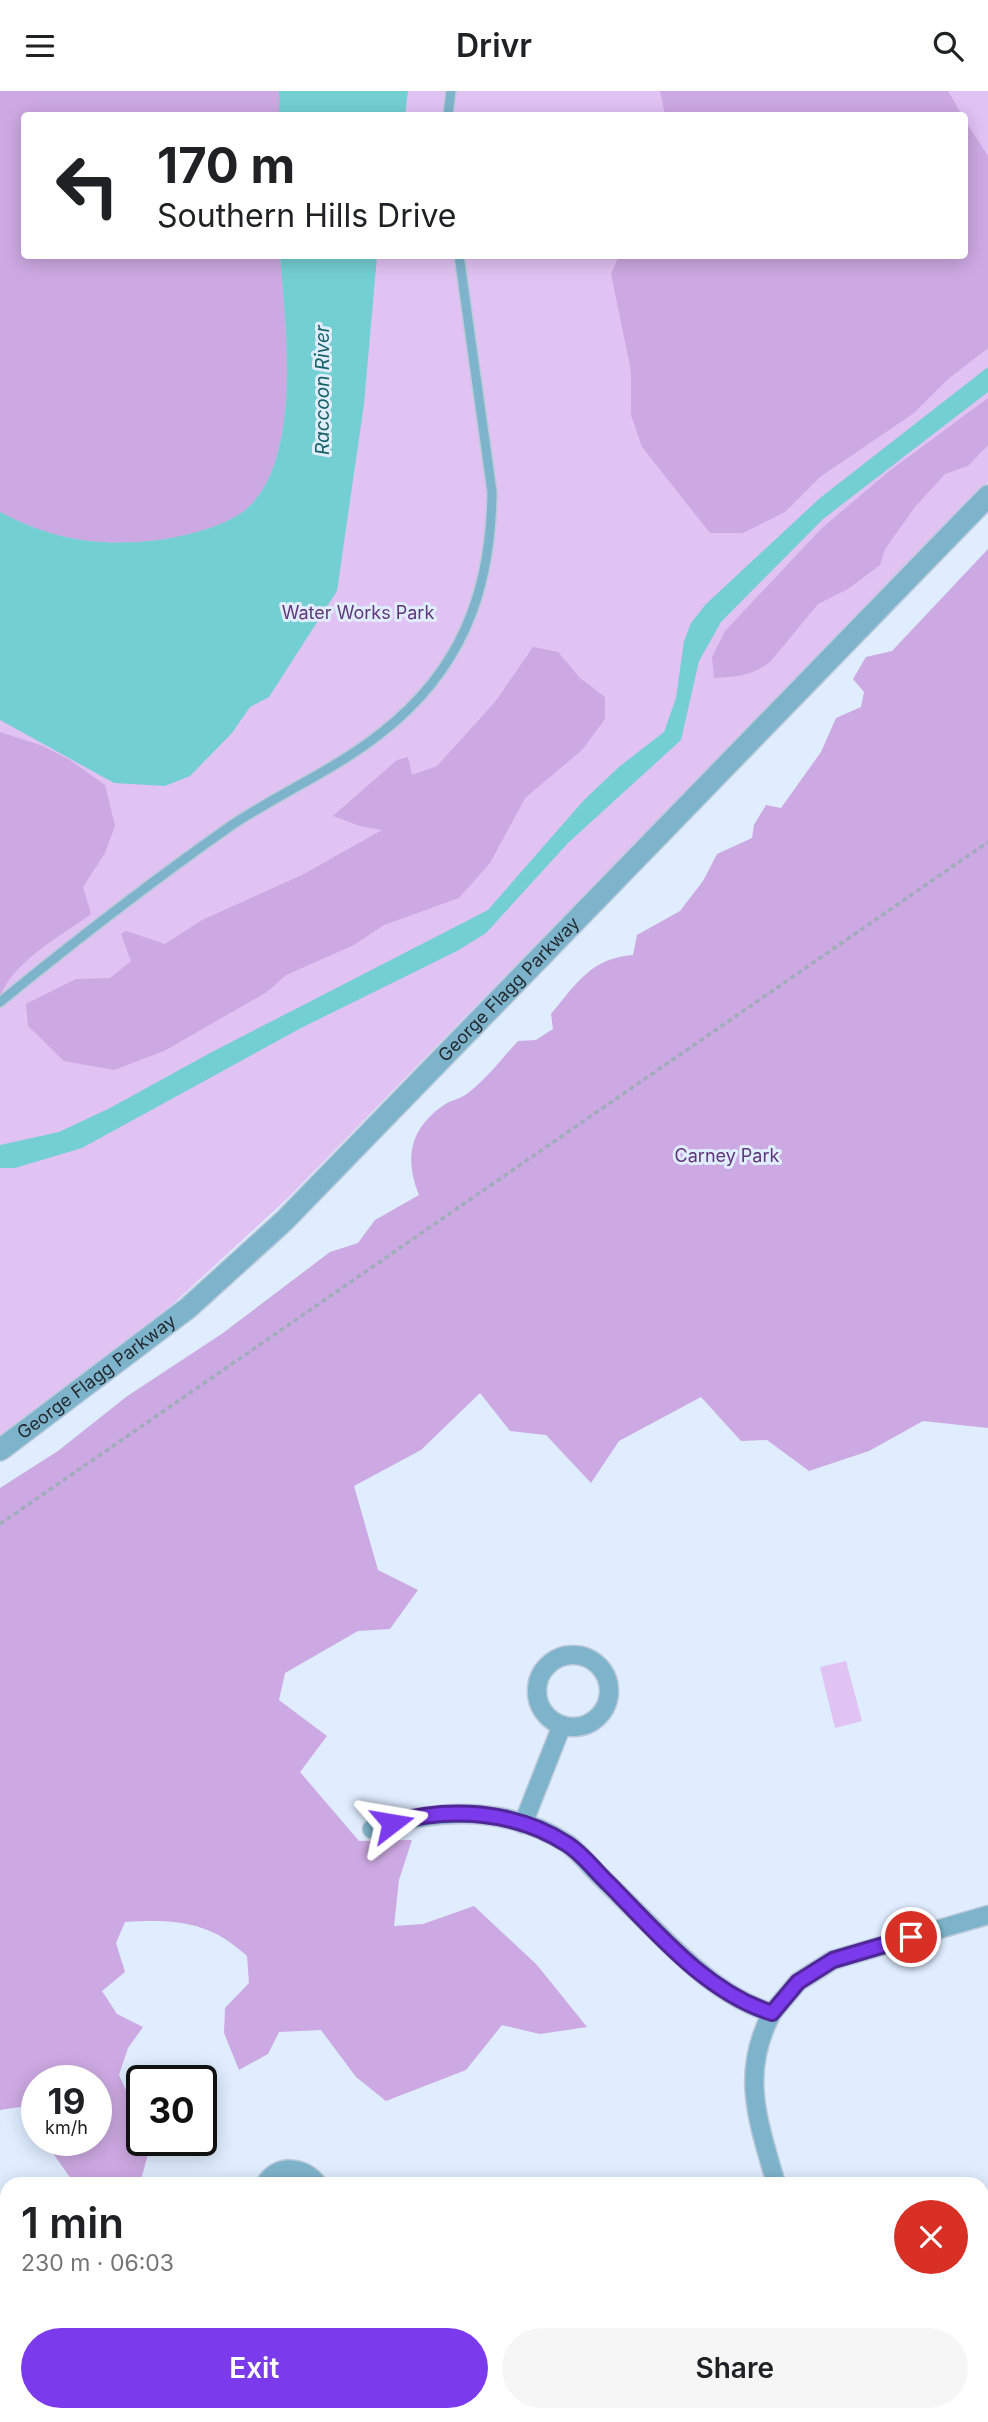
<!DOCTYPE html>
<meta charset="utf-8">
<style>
:root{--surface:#fff;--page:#f6f6f6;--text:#202124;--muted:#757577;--accent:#7c3aed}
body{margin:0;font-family:Inter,sans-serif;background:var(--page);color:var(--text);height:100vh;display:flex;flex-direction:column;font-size:26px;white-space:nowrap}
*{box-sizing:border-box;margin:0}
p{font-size:23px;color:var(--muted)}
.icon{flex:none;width:38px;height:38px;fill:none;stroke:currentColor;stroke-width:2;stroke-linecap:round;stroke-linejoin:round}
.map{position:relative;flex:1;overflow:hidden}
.sheet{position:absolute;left:0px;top:2086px;width:989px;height:245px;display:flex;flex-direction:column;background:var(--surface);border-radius:21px 21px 0 0;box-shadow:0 4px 18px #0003}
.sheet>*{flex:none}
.banner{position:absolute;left:21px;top:21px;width:947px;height:147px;border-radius:7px;box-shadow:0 4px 18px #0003;background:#fff;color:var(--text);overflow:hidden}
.speed{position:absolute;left:21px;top:1974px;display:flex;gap:14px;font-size:35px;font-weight:700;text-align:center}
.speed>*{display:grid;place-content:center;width:91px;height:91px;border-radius:50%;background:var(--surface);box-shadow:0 4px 18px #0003;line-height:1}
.speed small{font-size:18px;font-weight:400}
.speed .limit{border:4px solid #111;border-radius:10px;background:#fff;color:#111}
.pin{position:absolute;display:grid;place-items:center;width:60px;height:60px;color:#fff;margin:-30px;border:4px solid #fff;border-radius:50%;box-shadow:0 2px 7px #0007}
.me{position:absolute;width:77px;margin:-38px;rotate:76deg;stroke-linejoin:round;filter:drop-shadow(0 0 5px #0008)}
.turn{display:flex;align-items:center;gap:24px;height:147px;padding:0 21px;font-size:32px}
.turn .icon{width:91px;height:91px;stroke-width:2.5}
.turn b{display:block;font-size:49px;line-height:60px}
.round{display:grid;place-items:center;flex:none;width:74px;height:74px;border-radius:37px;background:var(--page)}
.headline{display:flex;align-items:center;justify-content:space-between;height:119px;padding:0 21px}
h1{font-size:42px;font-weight:600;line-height:52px}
.cta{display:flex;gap:14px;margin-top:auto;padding:14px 21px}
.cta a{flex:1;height:80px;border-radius:42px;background:var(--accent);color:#fff;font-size:28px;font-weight:600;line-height:80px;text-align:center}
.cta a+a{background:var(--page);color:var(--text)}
header{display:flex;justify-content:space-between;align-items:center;height:91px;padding:0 21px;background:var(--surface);font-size:32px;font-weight:600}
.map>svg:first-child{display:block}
.green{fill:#e0c2f3;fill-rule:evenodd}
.forest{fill:#cca9e2}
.water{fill:#74cfd2}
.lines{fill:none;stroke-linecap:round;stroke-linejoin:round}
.service-casing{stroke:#bdcada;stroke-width:12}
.minor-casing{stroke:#bdcada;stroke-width:21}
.tertiary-casing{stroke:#bdcada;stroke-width:24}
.path{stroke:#a1acbb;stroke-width:3.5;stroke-dasharray:5 3.5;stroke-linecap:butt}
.service{stroke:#7eb4cb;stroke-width:9}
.minor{stroke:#7eb4cb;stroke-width:18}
.tertiary{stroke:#7eb4cb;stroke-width:21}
.route-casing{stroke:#51269a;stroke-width:18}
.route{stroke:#7c3aed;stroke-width:12}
.labels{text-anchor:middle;stroke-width:6;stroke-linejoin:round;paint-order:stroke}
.park-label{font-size:18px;fill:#613679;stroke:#dfedff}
.street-label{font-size:18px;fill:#242b33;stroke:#dfedff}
.water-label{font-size:19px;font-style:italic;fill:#156264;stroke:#dfedff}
</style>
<header><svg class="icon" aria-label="menu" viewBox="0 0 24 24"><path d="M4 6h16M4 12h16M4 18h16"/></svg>Drivr<svg class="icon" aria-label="search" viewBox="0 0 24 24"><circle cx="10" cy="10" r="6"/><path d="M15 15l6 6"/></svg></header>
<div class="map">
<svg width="988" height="2331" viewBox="0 0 988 2331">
<rect width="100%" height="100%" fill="#dfedff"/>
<g class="green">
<path d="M0 0H988V391L289 1106 147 1237 0 1347ZM24 24H964V164H24Z"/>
<polygon points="846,1570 862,1630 835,1637 820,1576"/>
</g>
<g class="forest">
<path d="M0 0H279V24H24V164L280 165C285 232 304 372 244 420 222 436 186 445 159 449 99 456 53 449 0 421Z"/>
<polygon points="660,0 948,0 962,24 665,24"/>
<polygon points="964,28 988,65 988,257 947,289 914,322 820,386 785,421 743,442 710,442 642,356 631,324 631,280 611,183 619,165 964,164"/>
<path d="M988 307V354L968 375 945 383 915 416 885 458 880 474 848 498 818 513 770 571C751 585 737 586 714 587L712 566 725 540 822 437 888 381Z"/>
<path d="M988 458V1337L923 1330 869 1360 809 1380 767 1349 741 1350 701 1306 619 1350 591 1392 546 1344 510 1340 480 1302 421 1359 354 1395 378 1479 418 1499 390 1538 358 1540 285 1582 279 1609 327 1645 300 1681 359 1750 412 1749 399 1789 394 1835 423 1833 474 1815 537 1874 587 1936 540 1943 502 1934 466 1979 386 2010 356 1986 321 1939 279 1941 268 1963 239 1979 224 1942 225 1917 249 1892 247 1865C209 1830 175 1828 125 1831L116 1852 125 1881 102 1900 117 1923 143 1936 128 1957 119 1984 142 2034V2049H147L150 2055 141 2089 143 2093 74 2092 45 2051 96 2049V1990H37V2006L27 2015 0 2019V1397L58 1360 126 1306 223 1242 330 1161 358 1152 375 1129 419 1104C404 1067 410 1037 444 1014 451 1009 461 1008 468 1002 487 988 502 967 518 950L536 949 553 938 551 923C576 893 591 867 633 864L637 844 680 820 703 790 717 763 752 747 754 734 766 714 781 717 821 661 836 627 861 616 864 601 853 588 866 566 892 560Z"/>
<polygon points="533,556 558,561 580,587 605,606 605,628 582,659 525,707 490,772 459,807 384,834 354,854 286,884 267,901 164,960 114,979 64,970 28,935 26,913 76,888 110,887 131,870 121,843 126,840 165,853 202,829 302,784 382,739 360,735 333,725 397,669 408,666 412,684 437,675 495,611"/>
<path d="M0 641 43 655 70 669 105 694 115 735 105 762 83 796 91 823C61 845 13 870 0 906Z"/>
</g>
<g class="water">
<polygon points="279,0 408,0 405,24 279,24"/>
<path d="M280 165H377L364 313 337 500 269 606 250 616 232 642 190 685 165 695 114 692 0 629V421C53 449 99 456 159 449 186 445 222 436 244 420 304 372 285 232 280 165Z"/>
<polygon points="988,276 988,301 823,428 721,531 699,570 681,649 568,752 486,842 457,860 301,937 82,1057 15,1077 0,1077 0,1054 59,1041 110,1017 210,962 488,819 584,709 620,675 664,641 676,607 684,550 691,532 706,513 820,407"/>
</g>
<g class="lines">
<g class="service-casing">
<g id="service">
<polyline points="448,24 451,0"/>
<path d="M0 911C76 849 152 790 232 734 280 702 336 678 381 642 461 580 491 501 492 401L459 164"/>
</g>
</g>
<g class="minor-casing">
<g id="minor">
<circle cx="573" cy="1600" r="36"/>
<polyline points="523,1733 562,1634"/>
<path d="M372 1738C437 1718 508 1714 568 1753 579 1761 589 1774 598 1783 621 1806 644 1828 667 1851 697 1880 730 1909 772 1922L798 1891 833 1869 988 1824"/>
<path d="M772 1922C739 1983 759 2032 776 2093"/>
<path d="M265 2093C279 2072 303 2075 318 2093"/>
<polyline points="0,2137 7,2148"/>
<polyline points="59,2324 61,2331"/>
<polyline points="343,2324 347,2331"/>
<polyline points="842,2324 844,2331"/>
</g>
</g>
<g class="tertiary-casing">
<g id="tertiary">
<path id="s1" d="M0 1359 188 1217 284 1130 988 405"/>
</g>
</g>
<polyline class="path" points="0,1433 988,751"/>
<use href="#service" class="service"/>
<use href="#minor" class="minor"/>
<use href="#tertiary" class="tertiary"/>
</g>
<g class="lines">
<g class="route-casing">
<path id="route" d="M392 1732C450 1715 516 1720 567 1753 583 1763 596 1781 610 1794 657 1842 706 1901 772 1922L798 1891 833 1869 911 1846"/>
</g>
<use href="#route" class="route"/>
</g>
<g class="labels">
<g class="park-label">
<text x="358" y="528">Water Works Park</text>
<text x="727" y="1071">Carney Park</text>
</g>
<g class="street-label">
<text dy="6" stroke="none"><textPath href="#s1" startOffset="688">George Flagg Parkway</textPath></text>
<text dy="6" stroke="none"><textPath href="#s1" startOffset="121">George Flagg Parkway</textPath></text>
</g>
<g class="water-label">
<text transform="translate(322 299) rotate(-90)" y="7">Raccoon River</text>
</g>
</g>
</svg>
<div class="speed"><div>19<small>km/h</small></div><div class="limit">30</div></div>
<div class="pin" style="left:911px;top:1846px;background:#d93025"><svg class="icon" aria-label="arrive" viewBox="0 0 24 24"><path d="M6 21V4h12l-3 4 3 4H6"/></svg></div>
<svg class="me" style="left:392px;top:1732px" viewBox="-20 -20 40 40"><path d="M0-17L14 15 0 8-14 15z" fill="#7c3aed" stroke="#fff" stroke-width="4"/></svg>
<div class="banner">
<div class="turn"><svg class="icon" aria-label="left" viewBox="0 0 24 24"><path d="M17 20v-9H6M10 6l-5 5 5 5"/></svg><div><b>170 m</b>Southern Hills Drive</div></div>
</div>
<section class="sheet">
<div class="headline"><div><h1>1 min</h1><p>230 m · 06:03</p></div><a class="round" style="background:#d93025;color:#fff"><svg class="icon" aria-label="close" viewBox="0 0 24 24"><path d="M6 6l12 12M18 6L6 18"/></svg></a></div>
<div class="cta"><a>Exit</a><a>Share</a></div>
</section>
</div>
